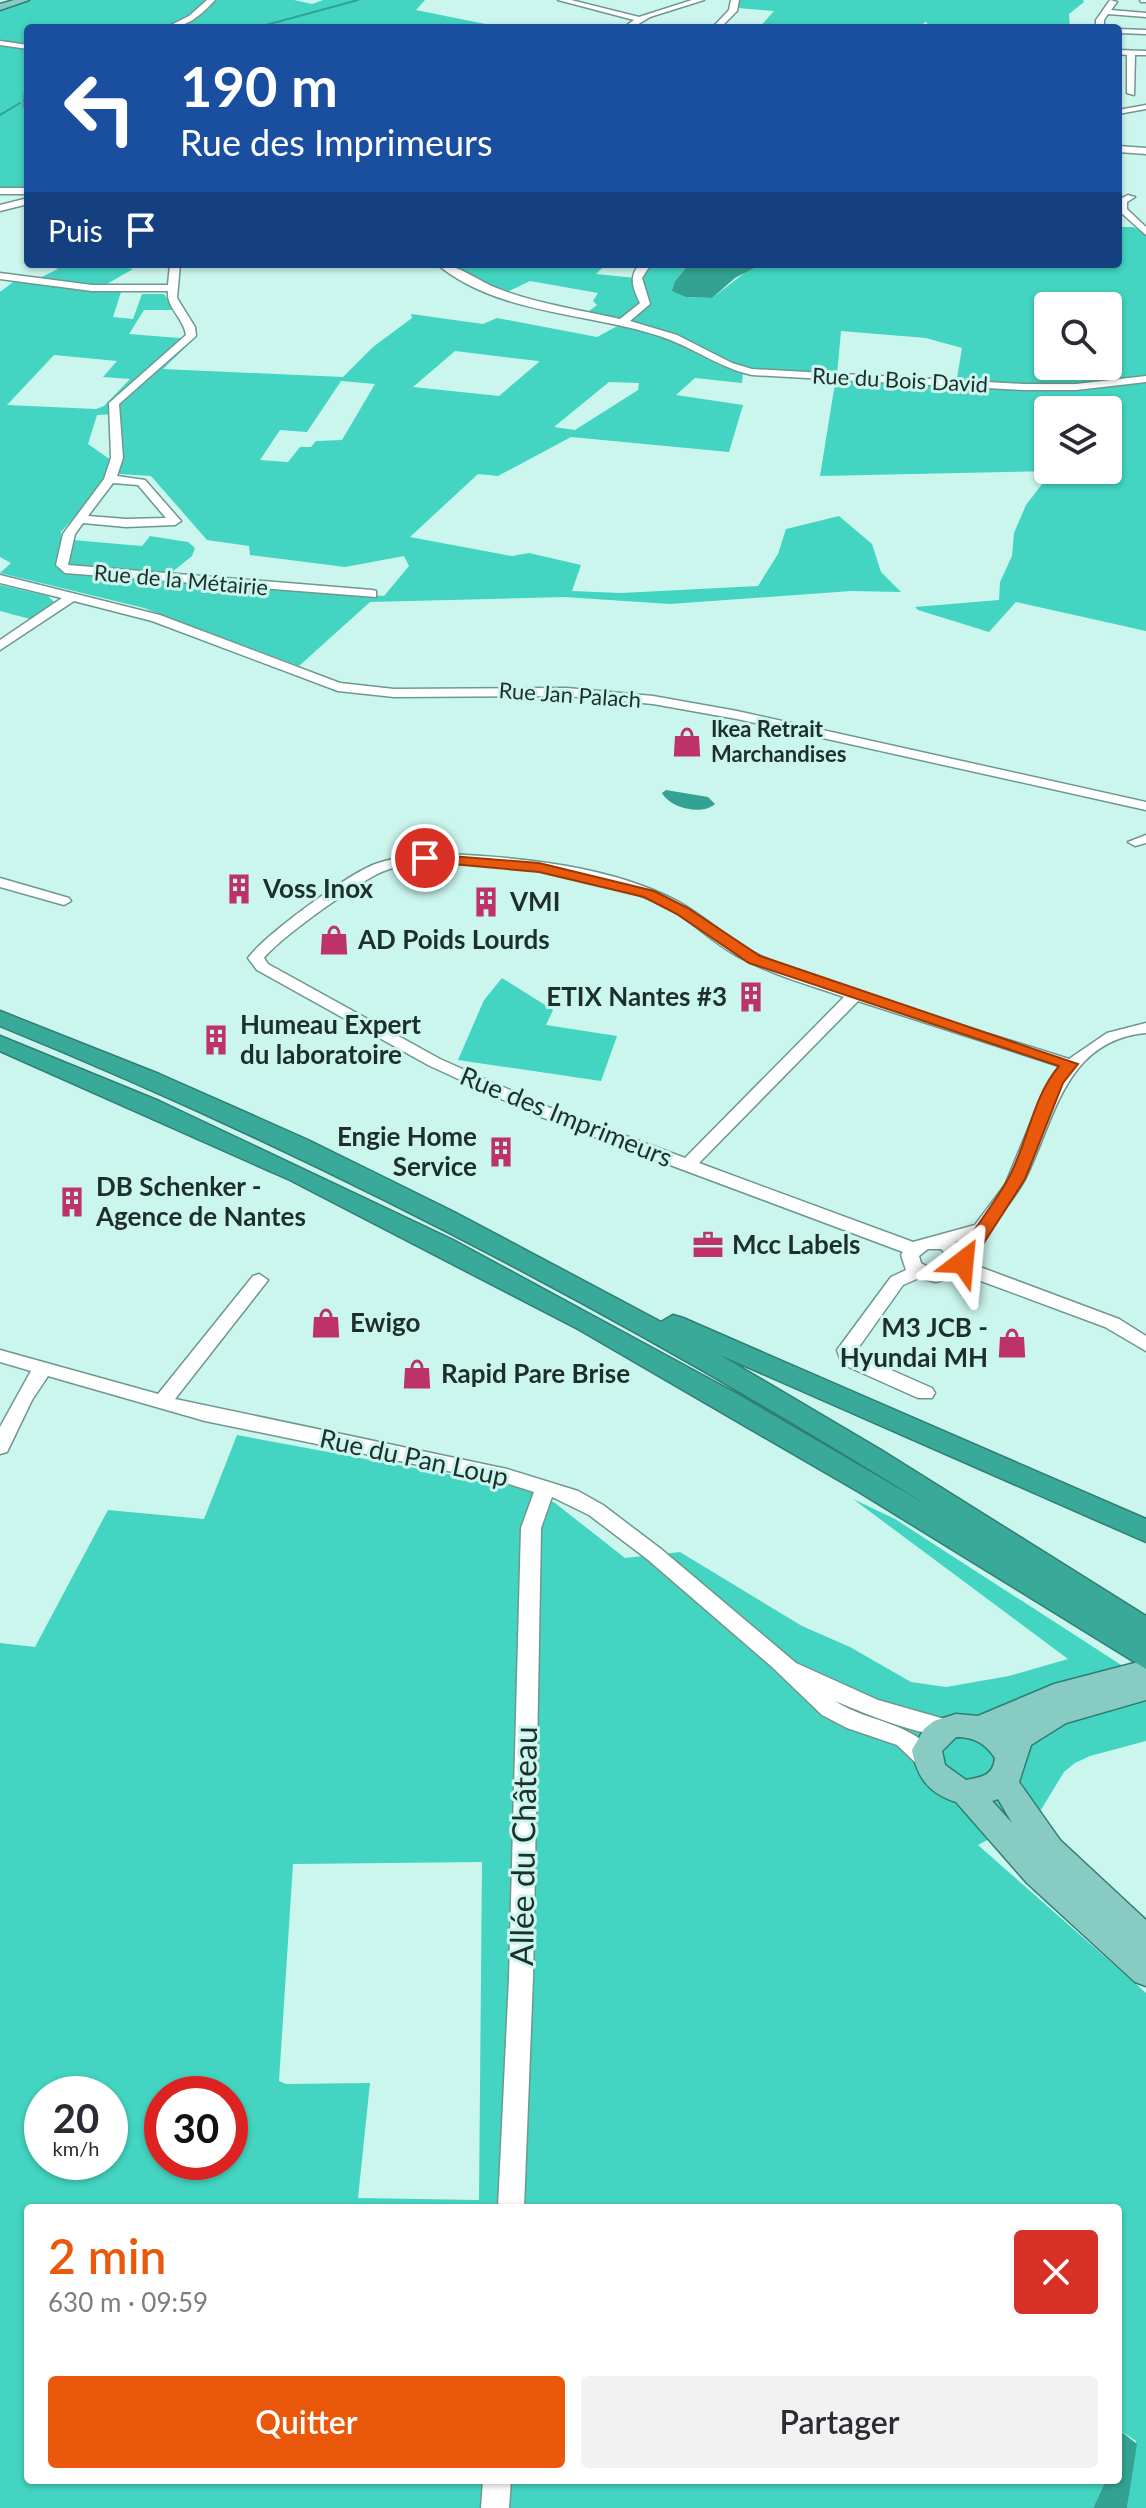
<!DOCTYPE html>
<html lang="fr">
<meta charset="utf-8">
<style>
:root{--surface:#fff;--page:#f2f2f3;--text:#2b2b33;--muted:#7c7c81;--accent:#ea580c}
body{margin:0;font-family:Lato,sans-serif;background:var(--page);color:var(--text);height:100vh;display:flex;flex-direction:column;font-size:30px;white-space:nowrap}
*{box-sizing:border-box;margin:0}
p{font-size:26px;color:var(--muted)}
.icon{flex:none;width:44px;height:44px;fill:none;stroke:currentColor;stroke-width:2;stroke-linecap:round;stroke-linejoin:round}
.map{position:relative;flex:1;overflow:hidden}
.drawer{position:absolute;left:24px;top:2204px;width:1098px;height:280px;display:flex;flex-direction:column;background:var(--surface);border-radius:8px;box-shadow:0 2px 6px #0004}
.drawer>*{flex:none}
.guide{position:absolute;left:24px;top:24px;width:1098px;height:244px;border-radius:8px;box-shadow:0 2px 6px #0004;background:#1a4fa0;color:#fff;overflow:hidden}
.tools{position:absolute;left:1034px;top:292px;display:grid;gap:16px}
.tools a{display:grid;place-items:center;width:88px;height:88px;border-radius:8px;background:var(--surface);box-shadow:0 2px 6px #0004;font-size:40px}
.speed{position:absolute;left:24px;top:2076px;display:flex;gap:16px;font-size:40px;font-weight:700;text-align:center}
.speed>*{display:grid;place-content:center;width:104px;height:104px;border-radius:50%;background:var(--surface);box-shadow:0 2px 6px #0004;line-height:1}
.speed small{font-size:20px;font-weight:400}
.speed .limit{border:12px solid #d22;background:#fff;color:#111}
.pin{position:absolute;display:grid;place-items:center;width:68px;height:68px;color:#fff;margin:-34px;border:4px solid #fff;border-radius:50%;box-shadow:0 2px 8px #0007}
.me{position:absolute;width:88px;margin:-44px;rotate:29deg;stroke-linejoin:round;filter:drop-shadow(0 0 6px #0008)}
.turn{display:flex;align-items:center;gap:28px;height:168px;padding:0 24px;font-size:36px}
.turn .icon{width:104px;height:104px;stroke-width:2.5}
.turn b{display:block;font-size:56px;line-height:68px}
.then{display:flex;align-items:center;height:76px;padding:0 24px;background:#0003;gap:16px;font-size:30px}
.round{display:grid;place-items:center;flex:none;width:84px;height:84px;border-radius:8px;background:var(--page)}
.summary{display:flex;align-items:center;justify-content:space-between;height:136px;padding:0 24px}
h1{font-size:48px;font-weight:600;line-height:60px;color:var(--accent)}
.cta{display:flex;gap:16px;margin-top:auto;padding:16px 24px}
.cta a{flex:1;height:92px;border-radius:8px;background:var(--accent);color:#fff;font-size:32px;font-weight:600;line-height:92px;text-align:center}
.cta a+a{background:var(--page);color:var(--text)}
.map>svg:first-child{display:block}
.green{fill:#43d5c1;fill-rule:evenodd}
.water{fill:#34a292}
.lines{fill:none;stroke-linecap:round;stroke-linejoin:round}
.stream{stroke:#34a292;stroke-width:2}
.minor-casing{stroke:#6e9790;stroke-width:3}
.major-casing{stroke:#2f7e72;stroke-width:3}
.highway-casing{stroke:#2f7e72;stroke-width:3}
.minor{fill:#fff;fill-rule:evenodd}
.major{fill:#88cbc2;fill-rule:evenodd}
.highway{fill:#39a999;fill-rule:evenodd}
.route{fill:#ea580c;stroke:#983908;stroke-width:2}
.labels{text-anchor:middle;stroke-width:6;stroke-linejoin:round;paint-order:stroke}
.far-street-label{font-size:22px;fill:#1d2e2b;stroke:#cbf6ee}
.far-poi-label{font-size:22px;font-weight:bold;fill:#1d2e2b;stroke:#cbf6ee;text-anchor:start}
.poi-label{font-size:26px;font-weight:bold;fill:#1d2e2b;stroke:#cbf6ee;text-anchor:start}
.street-label{font-size:26px;fill:#1d2e2b;stroke:#cbf6ee}
.near-street-label{font-size:32px;fill:#1d2e2b;stroke:#cbf6ee}
</style>
<div class="map">
<svg width="1146" height="2508" viewBox="0 0 1146 2508">
<rect width="100%" height="100%" fill="#cbf6ee"/>
<g class="green">
<polygon points="30,0 294,0 312,4 323,0 425,0 416,10 505,28 28,28 28,45 0,42 0,8"/>
<polygon points="738,0 1083,0 1084,2 1069,14 1070,28 931,28 926,22 915,28 759,28 774,11 738,8"/>
<polygon points="0,46 28,49 28,190 0,190"/>
<path d="M1118 227H1133L1146 233V631L1016 602 989 632 918 610 915 607 999 600 1000 582 1012 556 1014 533 1026 505 1052 471 820 476 836 377 956 384 962 348 926 338 841 331 837 374 751 371 743 373 742 383 695 378 676 395 743 405 729 452 571 437 498 476 478 474 410 537 512 556 529 553 581 565 572 591 621 593 758 586 778 554 786 529 839 516 872 544 881 572 901 592 851 591 670 604 564 597 370 602 299 666 144 608 0 573 11 563 0 557V292L17 279 33 281 58 269 48 264H107L133 269 100 288V291L121 292 113 317 133 319 142 294H164L175 310H144L129 334 179 338 197 336 163 369 343 377 373 347 412 318 411 314 483 324 497 318 597 337 623 323 593 316 596 313 589 311 597 305 593 301 598 293 530 281 503 294 448 264H606L596 274 636 278 645 264H689L675 281 686 297 712 298 755 265 752 264H1118ZM1048 306H1108V366H1048ZM455 351 538 361 539 362 499 396 413 387ZM54 355 117 361 103 377 130 379 104 406 96 409 7 405ZM341 381 375 384 342 440 316 441 311 447H300L288 462 260 460 280 430 307 432ZM609 382 639 383 638 390 575 430 554 427ZM1048 410H1108V470H1048ZM118 414 122 461 119 474 151 476 207 540 249 546 250 555 345 567 404 556 409 566 384 596 161 581 192 556 195 548 188 542 150 536 142 546 61 539V532L97 491 111 460 88 444 97 415Z"/>
<polygon points="0,585 48,596 54,602 30,619 0,611"/>
<polygon points="502,978 553,1010 546,1025 617,1036 601,1081 458,1060 484,1000"/>
<path d="M237 1435 522 1488 555 1503 625 1558 680 1552 802 1626 850 1647 911 1682 946 1687 1009 1676 1068 1659 853 1499 895 1519 1146 1681V1741L1090 1756 1075 1763 1064 1772 1039 1813 978 1845 1146 1993V2508H1127L1136 2441 1118 2429V2208H28V2480H1106L1093 2508H0V1643L35 1647 108 1510 204 1519ZM482 1862 479 2200 358 2198 370 2083 286 2084 279 2081 293 1864ZM42 2094H110V2162H42ZM162 2094H230V2162H162Z"/>
</g>
<g class="water">
<polygon points="689,264 752,264 756,267 735,278 712,298 686,297 672,291 675,281"/>
<path d="M666 790 708 797 715 804C702 816 670 808 662 793Z"/>
<polygon points="1118,2429 1137,2444 1127,2508 1093,2508 1106,2480 1118,2480"/>
</g>
<g class="lines">
<g class="stream">
<polyline points="255,28 358,0"/>
<polyline points="0,115 20,103"/>
</g>
<g class="minor-casing">
<g id="minor">
<path d="M207 0H215C201 15 187 28 165 28L189 16Z"/>
<polygon points="558,0 571,0 639,17 692,0 704,0 650,17 632,28 623,28 634,20"/>
<polygon points="731,0 739,0 737,11 720,28 712,28 729,10"/>
<polygon points="1110,0 1117,2 1111,10 1146,13 1146,17 1108,14 1104,20 1104,28 1096,28 1096,20"/>
<polygon points="1140,0 1146,0 1146,2 1141,2"/>
<polygon points="1118,29 1146,30 1146,34 1118,33"/>
<polygon points="0,41 28,45 28,49 0,45"/>
<polygon points="1118,50 1146,51 1146,55 1135,55 1134,95 1127,93 1127,55 1118,54"/>
<polygon points="25,93 28,93 28,108 24,106"/>
<polygon points="1146,105 1146,109 1118,114 1118,110"/>
<polygon points="1118,146 1146,148 1146,154 1118,152"/>
<rect x="0" y="188" width="28" height="6"/>
<polygon points="1128,195 1135,197 1127,202 1127,209 1146,227 1146,235 1118,210 1118,200"/>
<polygon points="28,198 28,204 0,211 0,205"/>
<path d="M170 264H180L177 298 195 327 196 336 119 404 123 458 117 476 145 480 181 521 175 525 126 527 83 523 75 534 68 565 372 590 376 591V597L65 573 56 565 63 534 104 479 111 458 109 403 186 335C184 319 166 307 168 291H92L0 279V273L92 285H168ZM113 483 138 485 166 518 126 519 88 516Z"/>
<path d="M437 264C459 264 479 282 499 289 538 304 580 310 620 319L640 303C633 288 628 277 640 264H651L642 278 650 304 630 321 677 335 732 363 752 369 1023 384H1076L1146 376V382L1076 390H1023L752 375C717 367 690 345 656 335 588 313 496 314 437 264Z"/>
<polygon points="0,575 160,615 340,683 394,689 567,688 653,696 737,711 1146,802 1146,810 737,719 653,704 567,696 394,697 338,691 152,621 74,601 0,650 0,640 62,598 0,583"/>
<polygon points="1146,835 1146,843 1135,846 1128,842"/>
<path d="M445 854C519 857 611 866 677 901 707 917 731 943 763 957 862 999 967 1026 1069 1059L1107 1033 1146 1023V1033C1066 1040 1055 1117 1027 1175 1018 1194 1004 1209 992 1226 984 1238 980 1252 972 1264L1119 1319 1146 1336V1351L1105 1327 962 1274 936 1282 919 1278 903 1285 856 1351 857 1355 932 1388 935 1393 932 1398H918L842 1364 837 1350 891 1277 906 1270 901 1255 903 1252 536 1115 428 1065 257 970 248 958C265 935 350 872 378 863 400 856 423 855 445 854ZM445 863C518 866 594 874 660 904 690 918 712 943 741 958 773 975 810 985 844 997L685 1158 548 1107 440 1059 268 964 264 958C280 938 360 880 384 871 403 863 425 864 445 863ZM858 1001 1062 1067 1044 1091 1005 1185 975 1225 913 1242 699 1163ZM969 1238 964 1249 955 1242ZM928 1249H941L954 1262C942 1272 934 1271 921 1263L919 1256Z"/>
<polygon points="0,878 69,898 71,901 64,905 0,887"/>
<path d="M259 1274 268 1280 265 1284 175 1399 507 1469 578 1491 603 1505 661 1549 796 1663 878 1700 955 1722 958 1728 955 1734C932 1742 859 1711 835 1701 867 1723 919 1722 938 1760L935 1766 927 1769 919 1766 897 1745 847 1728 822 1715 771 1666 647 1559 589 1515 552 1497 541 1528 533 1978 524 2208H498L509 1978 521 1528 534 1492 506 1483 205 1421 48 1376 32 1400 7 1452 0 1454V1427L31 1371 0 1362V1350L158 1394 253 1276Z"/>
<polygon points="483,2480 511,2480 509,2508 481,2508"/>
</g>
</g>
<g class="major-casing">
<g id="major">
<polygon points="14,0 29,0 0,10 0,4"/>
<path d="M1146 1660V1700L1066 1723 1031 1745 1019 1782 1060 1840 1146 1920V1986L1135 1982 1027 1883 956 1802C928 1793 917 1777 912 1750L924 1729 934 1721 956 1714 978 1716 1054 1684ZM956 1737C974 1737 985 1743 995 1758 993 1776 982 1777 966 1780L945 1765 942 1751ZM998 1799 1012 1823 992 1801Z"/>
</g>
</g>
<g class="highway-casing">
<path id="highway" d="M0 1011 159 1074 308 1140 454 1212 661 1322 673 1315 683 1318 1146 1519V1542L720 1355 881 1450 1146 1616V1669L859 1492 578 1329 290 1180 0 1051V1036L159 1101 453 1240 739 1395 927 1505C631 1320 324 1158 0 1026Z"/>
</g>
<use href="#minor" class="minor"/>
<use href="#major" class="major"/>
<use href="#highway" class="highway"/>
</g>
<path class="route" d="M425 854 539 863 654 891 688 908 760 956 1078 1064 1063 1083 1025 1179 969 1266H957L954 1262C970 1233 992 1208 1008 1179 1028 1143 1032 1098 1059 1066L749 963 677 914 644 897 539 872 419 861V855Z"/>
<defs>
<g id="shop-bare" transform="scale(2.4)"><path d="M-5-2.5h2.3a2.7 3.5 0 0 1 5.4 0H5L5.5 6h-11ZM-1.5-2.5h3a1.5 2.3 0 0 0-3 0Z" fill="#bd3267" stroke="#cbf6ee" stroke-width="2.5" paint-order="stroke"/></g>
<g id="building-bare" transform="scale(2.4)"><path d="M-4-6H4V6H1V3H-1V6H-4ZM-2.5-4.3h1.7v1.8h-1.7ZM.8-4.3h1.7v1.8H.8ZM-2.5-1h1.7V.8h-1.7ZM.8-1h1.7V.8H.8Z" fill="#bd3267" stroke="#cbf6ee" stroke-width="2.5" paint-order="stroke"/></g>
<g id="office-bare" transform="scale(2.4)"><path d="M-6-3h4V-5.5h4V-3h4V5H-6ZM-1-4.5V-3h2v-1.5ZM-6 0V1H6V0Z" fill="#bd3267" stroke="#cbf6ee" stroke-width="2.5" paint-order="stroke"/></g>
</defs>
<g fill-rule="evenodd">
<use href="#shop-bare" x="687" y="742"/>
<use href="#building-bare" x="239" y="889"/>
<use href="#building-bare" x="486" y="902"/>
<use href="#shop-bare" x="334" y="940"/>
<use href="#building-bare" x="751" y="997"/>
<use href="#building-bare" x="216" y="1040"/>
<use href="#building-bare" x="501" y="1152"/>
<use href="#building-bare" x="72" y="1202"/>
<use href="#office-bare" x="708" y="1245"/>
<use href="#shop-bare" x="326" y="1323"/>
<use href="#shop-bare" x="1012" y="1343"/>
<use href="#shop-bare" x="417" y="1374"/>
</g>
<g class="labels">
<g class="far-street-label">
<text transform="translate(900 380) rotate(3)" y="8">Rue du Bois David</text>
<text transform="translate(181 580) rotate(5)" y="8">Rue de la Métairie</text>
<text transform="translate(570 695) rotate(4)" y="8">Rue Jan Palach</text>
</g>
<g class="far-poi-label">
<text x="711" y="737">Ikea Retrait<tspan x="711" dy="25">Marchandises</tspan></text>
</g>
<g class="poi-label">
<text x="263" y="898">Voss Inox</text>
<text x="510" y="911">VMI</text>
<text x="358" y="949">AD Poids Lourds</text>
<text x="727" y="1006" text-anchor="end">ETIX Nantes #3</text>
<text x="240" y="1034">Humeau Expert<tspan x="240" dy="30">du laboratoire</tspan></text>
<text x="477" y="1146" text-anchor="end">Engie Home<tspan x="477" dy="30">Service</tspan></text>
<text x="96" y="1196">DB Schenker -<tspan x="96" dy="30">Agence de Nantes</tspan></text>
<text x="732" y="1254">Mcc Labels</text>
<text x="350" y="1332">Ewigo</text>
<text x="988" y="1337" text-anchor="end">M3 JCB -<tspan x="988" dy="30">Hyundai MH</tspan></text>
<text x="441" y="1383">Rapid Pare Brise</text>
</g>
<g class="street-label">
<text transform="translate(566 1117) rotate(22)" y="9">Rue des Imprimeurs</text>
<text transform="translate(414 1458) rotate(12)" y="9">Rue du Pan Loup</text>
</g>
<g class="near-street-label">
<text transform="translate(524 1846) rotate(-89)" y="11">Allée du Château</text>
</g>
</g>
</svg>
<div class="tools">
<a><svg class="icon" aria-label="search" viewBox="0 0 24 24"><circle cx="10" cy="10" r="6"/><path d="M15 15l6 6"/></svg></a>
<a><svg class="icon" aria-label="layers" viewBox="0 0 24 24"><path d="M12 4l9 5-9 5-9-5zM3 14l9 5 9-5"/></svg></a>
</div>
<div class="speed"><div>20<small>km/h</small></div><div class="limit">30</div></div>
<div class="pin" style="left:425px;top:858px;background:#d93025"><svg class="icon" aria-label="arrive" viewBox="0 0 24 24"><path d="M6 21V4h12l-3 4 3 4H6"/></svg></div>
<svg class="me" style="left:963px;top:1262px" viewBox="-20 -20 40 40"><path d="M0-17L14 15 0 8-14 15z" fill="#ea580c" stroke="#fff" stroke-width="4"/></svg>
<div class="guide">
<div class="turn"><svg class="icon" aria-label="left" viewBox="0 0 24 24"><path d="M17 20v-9H6M10 6l-5 5 5 5"/></svg><div><b>190 m</b>Rue des Imprimeurs</div></div>
<div class="then">Puis<svg class="icon" aria-label="arrive" viewBox="0 0 24 24"><path d="M6 21V4h12l-3 4 3 4H6"/></svg></div>
</div>
<section class="drawer">
<div class="summary"><div><h1>2 min</h1><p>630 m · 09:59</p></div><a class="round" style="background:#d93025;color:#fff"><svg class="icon" aria-label="close" viewBox="0 0 24 24"><path d="M6 6l12 12M18 6L6 18"/></svg></a></div>
<div class="cta"><a>Quitter</a><a>Partager</a></div>
</section>
</div>
